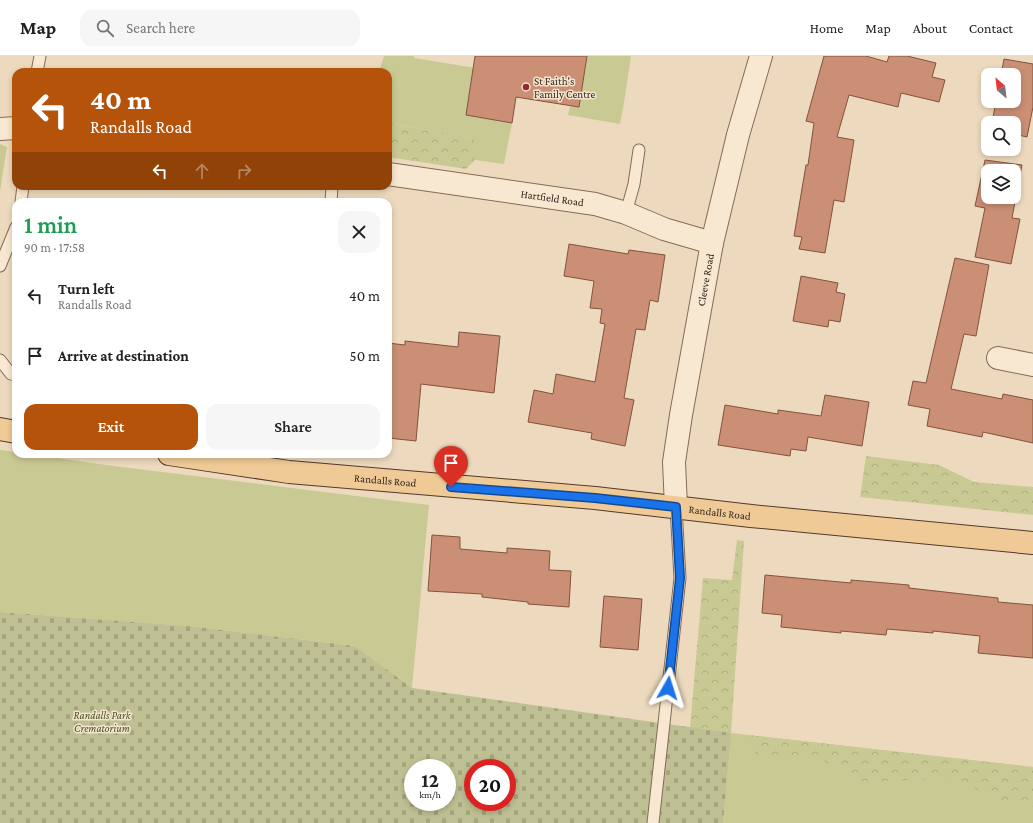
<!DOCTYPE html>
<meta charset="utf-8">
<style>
:root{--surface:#fff;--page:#f6f6f6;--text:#222;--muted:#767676;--line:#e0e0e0;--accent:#b45309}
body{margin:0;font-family:"Crimson Pro",serif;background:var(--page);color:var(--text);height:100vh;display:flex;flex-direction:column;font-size:15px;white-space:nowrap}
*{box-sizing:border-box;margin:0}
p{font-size:13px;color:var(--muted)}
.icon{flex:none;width:22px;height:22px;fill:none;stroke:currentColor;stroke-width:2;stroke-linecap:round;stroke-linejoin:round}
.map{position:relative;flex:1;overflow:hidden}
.drawer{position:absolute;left:12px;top:142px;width:380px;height:260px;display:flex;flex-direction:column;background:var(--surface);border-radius:12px;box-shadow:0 2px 6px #0003}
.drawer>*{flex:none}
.hud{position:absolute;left:12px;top:12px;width:380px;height:122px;border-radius:12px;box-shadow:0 2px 6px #0003;background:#b45309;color:#fff;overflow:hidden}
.needle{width:26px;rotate:332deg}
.tools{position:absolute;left:981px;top:12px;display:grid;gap:8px}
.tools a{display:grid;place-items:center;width:40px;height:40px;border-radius:8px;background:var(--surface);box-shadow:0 2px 6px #0003;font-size:20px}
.speed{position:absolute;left:404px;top:703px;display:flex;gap:8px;font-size:20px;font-weight:700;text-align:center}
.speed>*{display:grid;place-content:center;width:52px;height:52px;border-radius:50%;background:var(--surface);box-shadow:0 2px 6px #0003;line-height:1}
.speed small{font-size:10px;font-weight:400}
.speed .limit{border:6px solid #d22;background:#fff;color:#111}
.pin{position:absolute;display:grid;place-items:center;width:34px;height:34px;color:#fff;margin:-41px -17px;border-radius:50% 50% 50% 0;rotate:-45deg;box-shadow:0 0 4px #0007}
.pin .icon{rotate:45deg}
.me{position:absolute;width:44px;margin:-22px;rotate:6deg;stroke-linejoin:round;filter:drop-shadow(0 0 3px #0008)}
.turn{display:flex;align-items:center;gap:14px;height:84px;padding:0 12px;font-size:18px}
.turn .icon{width:52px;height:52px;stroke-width:2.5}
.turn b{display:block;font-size:28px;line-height:34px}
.lanes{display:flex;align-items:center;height:38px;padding:0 12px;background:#0003;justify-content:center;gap:20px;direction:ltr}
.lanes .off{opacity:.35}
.round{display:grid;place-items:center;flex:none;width:42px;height:42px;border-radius:12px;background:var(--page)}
.summary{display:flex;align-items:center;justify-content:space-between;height:68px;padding:0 12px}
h1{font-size:24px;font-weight:600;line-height:30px;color:#1e9e55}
.primary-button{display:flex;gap:8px;margin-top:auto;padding:8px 12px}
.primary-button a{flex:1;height:46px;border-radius:12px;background:var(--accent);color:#fff;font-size:16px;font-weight:600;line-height:46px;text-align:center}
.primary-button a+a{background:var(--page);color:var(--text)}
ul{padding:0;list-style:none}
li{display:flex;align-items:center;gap:12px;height:60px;padding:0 12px}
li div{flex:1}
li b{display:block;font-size:15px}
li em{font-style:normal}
header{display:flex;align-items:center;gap:24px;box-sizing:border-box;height:56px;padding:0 20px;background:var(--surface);border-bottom:1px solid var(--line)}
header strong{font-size:19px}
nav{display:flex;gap:22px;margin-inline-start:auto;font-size:14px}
.search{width:280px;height:36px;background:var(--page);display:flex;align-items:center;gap:10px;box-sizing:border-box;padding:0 14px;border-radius:12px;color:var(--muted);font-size:15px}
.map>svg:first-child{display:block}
.green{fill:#c9ca93}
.forest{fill:url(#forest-crowns)}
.cemetery{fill:url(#cemetery-stones);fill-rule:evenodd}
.building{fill:#ca8f75;stroke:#83523e;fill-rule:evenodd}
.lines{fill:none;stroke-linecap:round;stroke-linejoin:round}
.lane-casing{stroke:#856b58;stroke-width:13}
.street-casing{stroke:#856b58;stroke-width:24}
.primary-casing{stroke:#523a2c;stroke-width:24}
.lane{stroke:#f8e8d1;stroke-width:11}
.street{stroke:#f8e8d1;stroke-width:22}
.primary{stroke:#f0ca96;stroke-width:22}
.route-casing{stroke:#114b97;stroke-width:10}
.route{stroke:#1a73e8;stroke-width:7}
.poi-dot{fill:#922935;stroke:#f4e5ce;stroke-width:1.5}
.labels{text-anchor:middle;stroke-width:3;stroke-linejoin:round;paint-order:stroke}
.poi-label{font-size:11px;fill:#34251c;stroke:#f4e5ce;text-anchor:start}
.street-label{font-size:11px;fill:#34251c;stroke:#f4e5ce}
.park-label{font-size:11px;font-style:italic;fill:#4a5023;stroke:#f4e5ce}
</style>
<header>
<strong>Map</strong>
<div class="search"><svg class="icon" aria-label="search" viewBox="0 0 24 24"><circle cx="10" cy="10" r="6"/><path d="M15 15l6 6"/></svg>Search here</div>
<nav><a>Home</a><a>Map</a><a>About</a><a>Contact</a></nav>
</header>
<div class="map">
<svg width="1033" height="767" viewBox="0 0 1033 767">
<defs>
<pattern id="forest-crowns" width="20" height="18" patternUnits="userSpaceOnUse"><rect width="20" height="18" fill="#c9ca93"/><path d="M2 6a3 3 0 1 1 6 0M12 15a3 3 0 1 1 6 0" fill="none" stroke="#adad7e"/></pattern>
<pattern id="cemetery-stones" width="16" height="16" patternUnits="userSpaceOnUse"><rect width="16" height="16" fill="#bebf92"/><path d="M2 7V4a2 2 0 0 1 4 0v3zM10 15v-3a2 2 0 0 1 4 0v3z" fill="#a4a47d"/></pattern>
</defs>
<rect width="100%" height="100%" fill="#eddabe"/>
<g class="green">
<polygon points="384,0 414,0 414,2 476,12 511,21 473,15 466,59 512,67 504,108 475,104 473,82 388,67 388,16 379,16"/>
<polygon points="587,0 631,0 624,47 620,68 568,59 570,50 579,51"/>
<polygon points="0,88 7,91 0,135"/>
<polygon points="0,394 16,396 16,398 29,398 106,409 429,449 412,632 355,590 189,570 0,556"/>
<polygon points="731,677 1033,711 1033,767 723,767"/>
</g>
<g class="forest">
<polygon points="388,67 474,82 475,104 466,113 388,101"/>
<polygon points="866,400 939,409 974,426 1033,431 1033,459 860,441"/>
<polygon points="737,484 744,485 731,677 723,767 684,767 690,671 703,522 732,524"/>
<polygon points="748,679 1033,711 1033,751 997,746 958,722 857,726 822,704 758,703"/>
</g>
<path class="cemetery" d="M0 556 189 570 355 590 412 632 731 677 723 767H0ZM413 712H447V746H413ZM473 712H507V746H473Z"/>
<g class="building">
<polygon points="475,0 587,0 579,51 516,41 512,67 466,59"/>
<polygon points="824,0 866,0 887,6 889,0 907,0 936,7 932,21 945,24 939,46 901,37 898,51 849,39 837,81 854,84 844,146 834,144 825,197 799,193 802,181 794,180 806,109 808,109 814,67 806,65"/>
<polygon points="1004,3 1033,8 1033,51 1027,81 1014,78 1014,67 992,67 996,45 1014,45 1014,19 1001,19"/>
<path d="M985 104 1022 109 1012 162 1020 163 1011 208 975 201 985 152 975 150ZM988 115H1014V141H988Z"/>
<polygon points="569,188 628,198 629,194 665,199 658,246 650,244 645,274 636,273 624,342 634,344 625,390 591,383 592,377 528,366 534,334 553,338 556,318 595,326 605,268 600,267 602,253 590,252 594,225 564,220"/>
<polygon points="955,202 989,209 976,280 964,278 951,333 1002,343 1003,338 1033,344 1033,387 983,376 982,381 927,370 930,353 908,349 913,325 926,327"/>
<polygon points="801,220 838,227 836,236 845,238 840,266 829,264 828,271 793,265"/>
<polygon points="459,276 500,280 494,337 421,328 416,385 388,382 388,287 405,289 405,285 458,291"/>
<polygon points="825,339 869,346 862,390 808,381 806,395 791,393 790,400 718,389 725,349 778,358 778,354 821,360"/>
<polygon points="432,479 460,481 460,493 507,497 507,492 550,495 549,514 571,515 569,551 528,548 528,546 482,541 482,538 428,535"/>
<polygon points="765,519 851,527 851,524 909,529 909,532 998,542 998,546 1033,549 1033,602 978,597 980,580 933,575 933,577 887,573 886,579 841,575 841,577 781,571 782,559 762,557"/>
<polygon points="604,540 642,543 638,594 600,591"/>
</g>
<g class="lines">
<g class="lane-casing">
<g id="lane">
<polyline points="37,16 40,0"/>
<polyline points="21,146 23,130"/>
<polyline points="331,146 332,130"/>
<polyline points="626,157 634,128 639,94"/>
<polyline points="0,210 16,171"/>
<polyline points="0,304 11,318 16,319"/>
<polyline points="653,767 680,522 676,451"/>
</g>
</g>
<g class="street-casing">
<g id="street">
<polyline points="0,73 16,72"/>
<path id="s1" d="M388 118 595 148 626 157 664 173 712 187"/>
<polyline points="998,302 1033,309"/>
<path id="s2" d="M676 451 674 406 681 359 712 187 738 79 761 0"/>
</g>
</g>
<g class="primary-casing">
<g id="primary">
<polyline points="0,373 16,376"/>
<path id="s3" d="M169 398 289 416 595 442 751 460 1033 487"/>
</g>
</g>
<use href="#lane" class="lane"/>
<use href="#street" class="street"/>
<use href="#primary" class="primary"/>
</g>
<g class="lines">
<g class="route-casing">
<polyline id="route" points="451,431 595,442 676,451 680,522 668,632"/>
</g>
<use href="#route" class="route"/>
</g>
<circle class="poi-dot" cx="526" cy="31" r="4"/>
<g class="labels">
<g class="poi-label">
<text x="534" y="29">St Faith's<tspan x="534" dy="13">Family Centre</tspan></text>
</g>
<g class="street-label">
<text dy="4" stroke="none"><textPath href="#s1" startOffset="166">Hartfield Road</textPath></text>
<text dy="4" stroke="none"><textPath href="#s2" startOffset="230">Cleeve Road</textPath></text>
<text dy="4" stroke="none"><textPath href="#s3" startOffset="218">Randalls Road</textPath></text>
<text dy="4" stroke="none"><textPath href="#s3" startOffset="554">Randalls Road</textPath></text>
</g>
<g class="park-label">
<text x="102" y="663">Randalls Park<tspan x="102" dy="13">Crematorium</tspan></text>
</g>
</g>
</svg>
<div class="tools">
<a><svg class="needle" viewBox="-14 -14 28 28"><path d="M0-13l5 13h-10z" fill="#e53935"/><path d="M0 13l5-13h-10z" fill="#767676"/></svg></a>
<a><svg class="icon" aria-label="search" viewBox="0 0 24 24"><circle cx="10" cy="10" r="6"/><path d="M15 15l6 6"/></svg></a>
<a><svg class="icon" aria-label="layers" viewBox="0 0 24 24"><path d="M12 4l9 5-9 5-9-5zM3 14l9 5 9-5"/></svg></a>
</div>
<div class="speed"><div>12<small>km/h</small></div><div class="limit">20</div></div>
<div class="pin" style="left:451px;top:431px;background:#d93025"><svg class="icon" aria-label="arrive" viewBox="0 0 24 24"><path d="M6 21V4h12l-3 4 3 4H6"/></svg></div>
<svg class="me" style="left:668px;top:632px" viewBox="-20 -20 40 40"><path d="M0-17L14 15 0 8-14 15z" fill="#1a73e8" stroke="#fff" stroke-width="4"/></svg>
<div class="hud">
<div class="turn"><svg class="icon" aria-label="left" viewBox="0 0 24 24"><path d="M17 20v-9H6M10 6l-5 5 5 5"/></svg><div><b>40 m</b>Randalls Road</div></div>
<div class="lanes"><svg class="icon" aria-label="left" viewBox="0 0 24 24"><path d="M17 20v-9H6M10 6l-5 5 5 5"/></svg><svg class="icon off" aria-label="ahead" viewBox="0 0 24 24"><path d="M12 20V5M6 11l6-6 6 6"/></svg><svg class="icon off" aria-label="right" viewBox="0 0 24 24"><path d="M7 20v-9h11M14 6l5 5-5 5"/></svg></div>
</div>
<section class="drawer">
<div class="summary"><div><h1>1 min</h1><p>90 m · 17:58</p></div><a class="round"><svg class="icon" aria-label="close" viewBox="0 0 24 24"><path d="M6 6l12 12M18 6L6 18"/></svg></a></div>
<ul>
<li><svg class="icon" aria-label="left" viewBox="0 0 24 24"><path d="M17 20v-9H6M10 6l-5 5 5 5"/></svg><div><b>Turn left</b><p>Randalls Road</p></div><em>40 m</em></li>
<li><svg class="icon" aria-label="arrive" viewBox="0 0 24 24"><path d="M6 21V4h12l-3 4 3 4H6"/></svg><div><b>Arrive at destination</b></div><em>50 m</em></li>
</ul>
<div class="primary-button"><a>Exit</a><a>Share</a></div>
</section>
</div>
